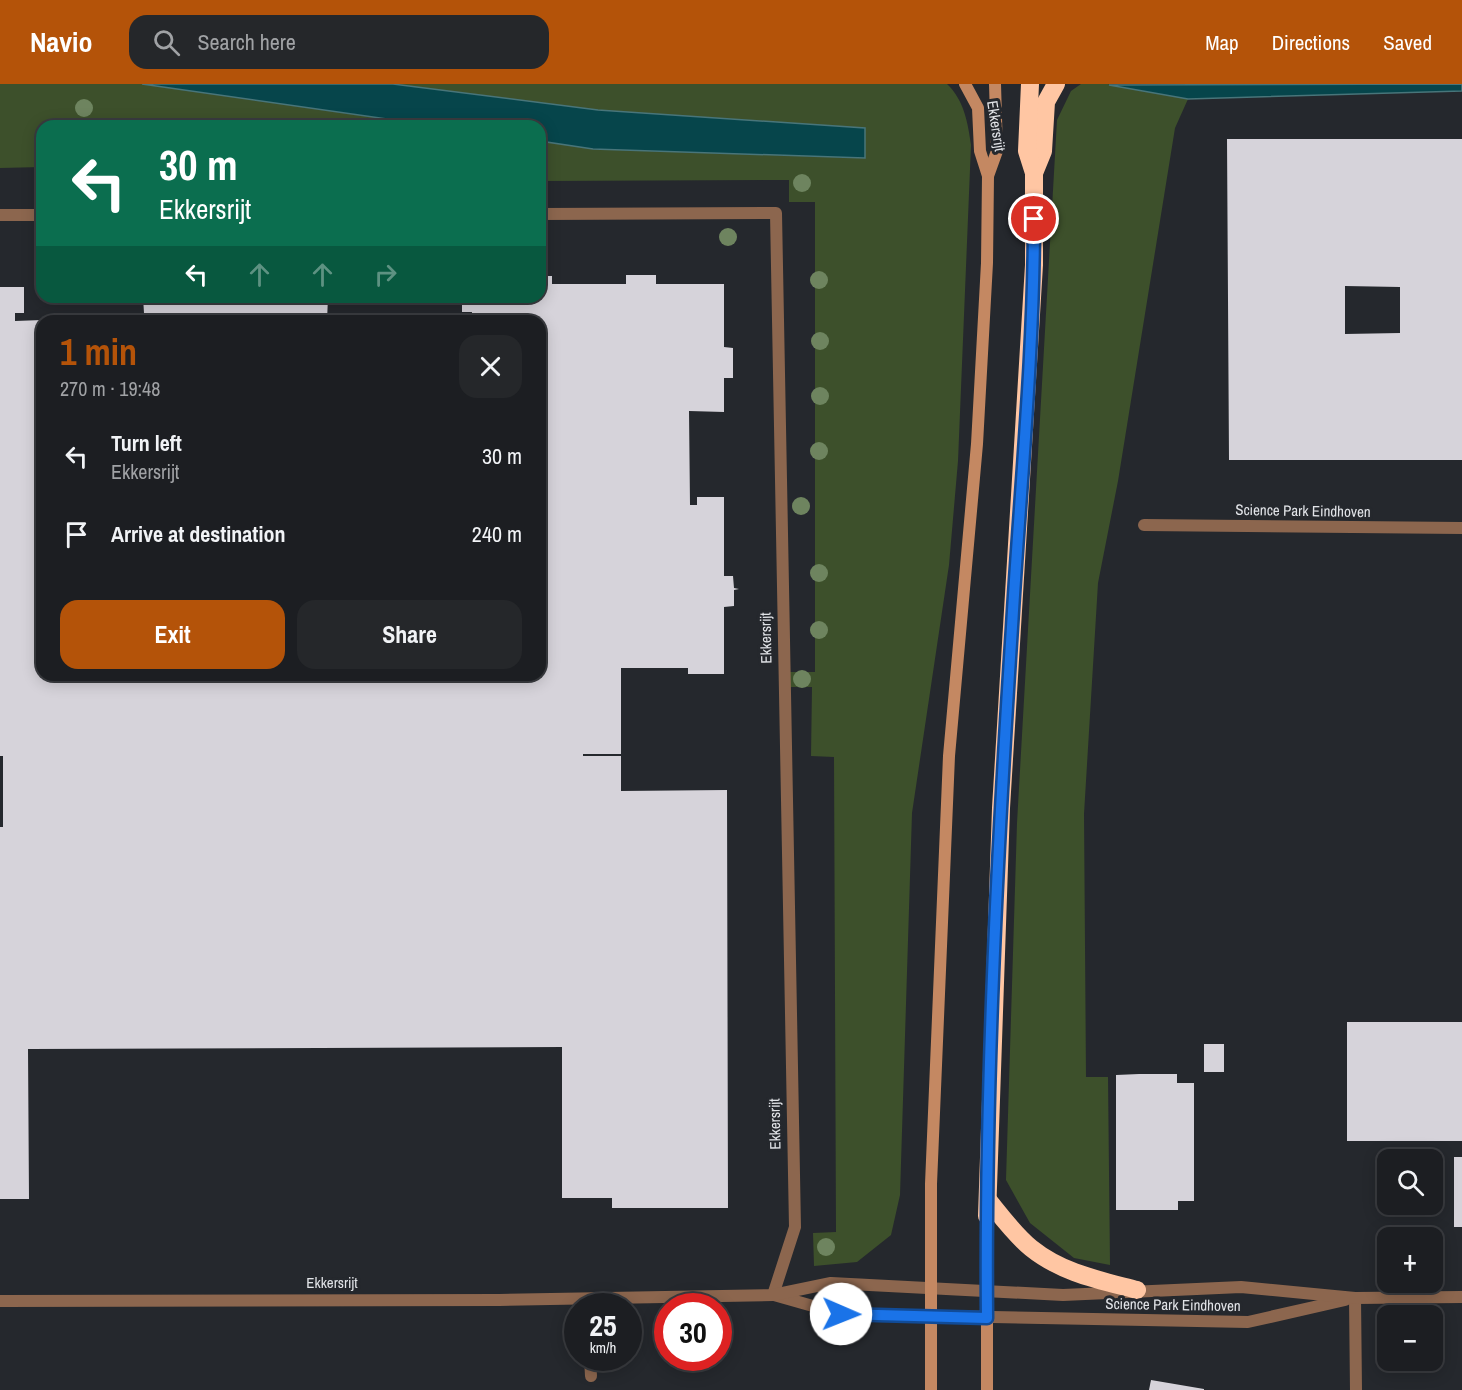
<!DOCTYPE html>
<meta charset="utf-8">
<style>
:root{--surface:#1c1e22;--page:#25272a;--text:#f1f3f6;--muted:#a0a2a5;--line:#3a3c40;--accent:#b45309}
body{margin:0;font-family:"Archivo Narrow",sans-serif;background:var(--page);color:var(--text);height:100vh;display:flex;flex-direction:column;font-size:22px;white-space:nowrap}
*{box-sizing:border-box;margin:0}
p{font-size:20px;color:var(--muted)}
.icon{flex:none;width:33px;height:33px;fill:none;stroke:currentColor;stroke-width:2;stroke-linecap:round;stroke-linejoin:round}
.map{position:relative;flex:1;overflow:hidden}
.sheet{position:absolute;left:36px;top:231px;width:510px;height:366px;display:flex;flex-direction:column;background:var(--surface);border-radius:18px;box-shadow:0 3px 15px #0003,0 0 0 2px var(--line)}
.sheet>*{flex:none}
.top-card{position:absolute;left:36px;top:36px;width:510px;height:183px;border-radius:18px;box-shadow:0 3px 15px #0003,0 0 0 2px var(--line);background:#0b6e4f;color:#fff;overflow:hidden}
.controls{position:absolute;left:1377px;top:1065px;display:grid;gap:12px}
.controls a{display:grid;place-items:center;width:66px;height:66px;border-radius:12px;background:var(--surface);box-shadow:0 3px 15px #0003,0 0 0 2px var(--line);font-size:30px}
.speed{position:absolute;left:564px;top:1209px;display:flex;gap:12px;font-size:30px;font-weight:700;text-align:center}
.speed>*{display:grid;place-content:center;width:78px;height:78px;border-radius:50%;background:var(--surface);box-shadow:0 3px 15px #0003,0 0 0 2px var(--line);line-height:1}
.speed small{font-size:15px;font-weight:400}
.speed .limit{border:9px solid #d22;background:#fff;color:#111}
.pin{position:absolute;display:grid;place-items:center;width:51px;height:51px;color:#fff;margin:-26px;border:3px solid #fff;border-radius:50%;box-shadow:0 2px 6px #0007}
.me{position:absolute;width:66px;margin:-33px;rotate:91deg;stroke-linejoin:round;filter:drop-shadow(0 0 4px #0008)}
.turn{display:flex;align-items:center;gap:21px;height:126px;padding:0 24px;font-size:27px}
.turn .icon{width:78px;height:78px;stroke-width:2.5}
.turn b{display:block;font-size:42px;line-height:51px}
.lanes{display:flex;align-items:center;height:57px;padding:0 24px;background:#0003;justify-content:center;gap:30px;direction:ltr}
.lanes .off{opacity:.35}
.round{display:grid;place-items:center;flex:none;width:63px;height:63px;border-radius:18px;background:var(--page)}
.headline{display:flex;align-items:center;justify-content:space-between;height:102px;padding:0 24px}
h1{font-size:36px;font-weight:700;line-height:45px;color:var(--accent)}
.primary-button{display:flex;gap:12px;margin-top:auto;padding:12px 24px}
.primary-button a{flex:1;height:69px;border-radius:18px;background:var(--accent);color:#fff;font-size:24px;font-weight:700;line-height:69px;text-align:center}
.primary-button a+a{background:var(--page);color:var(--text)}
ul{padding:0;list-style:none}
li{display:flex;align-items:center;gap:18px;height:78px;padding:0 24px}
li div{flex:1}
li b{display:block;font-size:22px}
li em{font-style:normal}
header{display:flex;align-items:center;gap:36px;box-sizing:border-box;height:84px;padding:0 30px;background:var(--accent);color:#fff}
header strong{font-size:28px}
nav{display:flex;gap:33px;margin-inline-start:auto;font-size:21px}
.search{width:420px;height:54px;background:var(--page);display:flex;align-items:center;gap:15px;box-sizing:border-box;padding:0 21px;border-radius:18px;color:var(--muted);font-size:22px}
.map>svg:first-child{display:block}
.green{fill:#3d502b}
.water{fill:#06454b;stroke:#48757a;stroke-width:1.5}
.building{fill:#d6d3da;fill-rule:evenodd}
.lines{fill:none;stroke-linecap:round;stroke-linejoin:round}
.lane{stroke:#8c664e;stroke-width:12}
.street{stroke:#8c664e;stroke-width:12}
.secondary{stroke:#c48862;stroke-width:12}
.highway{stroke:#ffc6a3;stroke-width:18}
.tree{fill:#6e845f}
.route-casing{stroke:#114b97;stroke-width:15}
.route{stroke:#1a73e8;stroke-width:10}
.labels{text-anchor:middle;stroke-width:6;stroke-linejoin:round;paint-order:stroke}
.street-label{font-size:15px;fill:#e2e4e8;stroke:#25282d}
</style>
<header>
<strong>Navio</strong>
<div class="search"><svg class="icon" aria-label="search" viewBox="0 0 24 24"><circle cx="10" cy="10" r="6"/><path d="M15 15l6 6"/></svg>Search here</div>
<nav><a>Map</a><a>Directions</a><a>Saved</a></nav>
</header>
<div class="map">
<svg width="1462" height="1306" viewBox="0 0 1462 1306">
<rect width="100%" height="100%" fill="#25282d"/>
<g class="green">
<polygon points="0,0 142,0 436,42 42,42 42,83 0,84"/>
<path d="M393 0H947C964 16 968 39 971 61L958 377 949 481 912 729 900 1111 891 1151 857 1178 814 1182 813 1149 836 1148 834 673 811 672 812 603H790L789 588H815V118H789V96L540 97V57L593 65 865 74V45L597 26Z"/>
<polygon points="1081,0 1108,0 1188,15 1175,44 1118,397 1098,499 1084,730 1086,993 1108,993 1110,1181 1074,1174 1030,1139 1006,1096 1017,739 1057,36 1071,7"/>
</g>
<g class="water">
<polygon points="142,0 393,0 598,26 865,44 865,74 593,65 540,57 540,42 436,42"/>
<polygon points="1462,0 1462,7 1188,15 1109,1"/>
</g>
<g class="building">
<path d="M1227 55H1462V376H1229ZM1345 202 1400 203V249L1345 250Z"/>
<polygon points="626,191 656,191 656,200 724,200 724,263 733,264 733,294 724,294 724,328 689,327 690,421 697,421 697,413 724,413 724,492 733,492 734,504 739,505 734,506 734,522 724,523 724,590 688,590 688,584 621,584 621,670 583,670 583,672 621,672 621,707 727,706 728,1124 612,1124 612,1114 562,1114 562,963 28,965 29,1115 0,1115 0,743 3,743 3,672 0,672 0,203 24,203 24,229 15,229 15,237 42,236 42,591 540,591 540,237 471,237 472,228 462,228 462,213 540,213 540,192 552,192 552,200 626,200"/>
<polygon points="143,213 328,213 327,237 159,237 159,229 144,229"/>
<rect x="1347" y="938" width="115" height="119"/>
<rect x="1204" y="960" width="20" height="28"/>
<polygon points="1139,990 1177,990 1177,999 1194,999 1194,1117 1178,1117 1178,1126 1116,1126 1116,991"/>
<rect x="1454" y="1073" width="8" height="70"/>
<polygon points="1151,1296 1204,1305 1204,1306 1149,1306"/>
</g>
<g class="lines">
<g class="lane">
<polyline points="540,130 776,129 795,1143 773,1211"/>
<polyline points="0,131 42,131"/>
<polyline points="590,1274 591,1292"/>
</g>
<g class="street">
<polyline points="1144,441 1462,444"/>
<polyline points="774,1211 841,1230 1248,1238 1345,1216"/>
<polyline points="1355,1214 1356,1306"/>
<polyline points="0,1217 499,1216 773,1211 831,1199 1063,1211 1241,1203 1355,1214 1462,1213"/>
</g>
<g class="secondary">
<polyline points="988,92 997,67 995,0"/>
<polyline points="987,1132 987,1306"/>
<polyline points="931,1306 931,1100 949,672 977,360 987,179 988,92 980,67 978,24 965,0"/>
</g>
<g class="highway">
<polyline points="1034,89 1043,67 1046,18 1056,0"/>
<path d="M988 1116C1001 1132 1015 1151 1031 1164 1062 1189 1099 1196 1137 1206"/>
<polyline points="987,1132 1001,724 1034,181 1034,89 1027,67 1030,0"/>
</g>
</g>
<g class="tree">
<circle cx="84" cy="24" r="9"/>
<circle cx="802" cy="99" r="9"/>
<circle cx="728" cy="153" r="9"/>
<circle cx="819" cy="196" r="9"/>
<circle cx="820" cy="257" r="9"/>
<circle cx="820" cy="312" r="9"/>
<circle cx="819" cy="367" r="9"/>
<circle cx="801" cy="422" r="9"/>
<circle cx="819" cy="489" r="9"/>
<circle cx="819" cy="546" r="9"/>
<circle cx="802" cy="595" r="9"/>
<circle cx="826" cy="1163" r="9"/>
</g>
<g class="lines">
<g class="route-casing">
<path id="route" d="M841 1230 987 1234C985 1004 997 773 1012 543 1020 407 1034 271 1034 135"/>
</g>
<use href="#route" class="route"/>
</g>
<g class="labels">
<g class="street-label">
<text transform="translate(996 42) rotate(81)" y="5">Ekkersrijt</text>
<text transform="translate(1303 427) rotate(1)" y="5">Science Park Eindhoven</text>
<text transform="translate(766 554) rotate(-91)" y="5">Ekkersrijt</text>
<text transform="translate(775 1040) rotate(-91)" y="5">Ekkersrijt</text>
<text x="332" y="1204">Ekkersrijt</text>
<text transform="translate(1173 1221) rotate(1)" y="5">Science Park Eindhoven</text>
</g>
</g>
</svg>
<div class="controls">
<a><svg class="icon" aria-label="search" viewBox="0 0 24 24"><circle cx="10" cy="10" r="6"/><path d="M15 15l6 6"/></svg></a>
<a>+</a>
<a>−</a>
</div>
<div class="speed"><div>25<small>km/h</small></div><div class="limit">30</div></div>
<div class="pin" style="left:1034px;top:135px;background:#d93025"><svg class="icon" aria-label="arrive" viewBox="0 0 24 24"><path d="M6 21V4h12l-3 4 3 4H6"/></svg></div>
<svg class="me" style="left:841px;top:1230px" viewBox="-20 -20 40 40"><circle r="19" fill="#fff"/><path d="M0-13L10 11 0 6-10 11z" fill="#1a73e8"/></svg>
<div class="top-card">
<div class="turn"><svg class="icon" aria-label="left" viewBox="0 0 24 24"><path d="M17 20v-9H6M10 6l-5 5 5 5"/></svg><div><b>30 m</b>Ekkersrijt</div></div>
<div class="lanes"><svg class="icon" aria-label="left" viewBox="0 0 24 24"><path d="M17 20v-9H6M10 6l-5 5 5 5"/></svg><svg class="icon off" aria-label="ahead" viewBox="0 0 24 24"><path d="M12 20V5M6 11l6-6 6 6"/></svg><svg class="icon off" aria-label="ahead" viewBox="0 0 24 24"><path d="M12 20V5M6 11l6-6 6 6"/></svg><svg class="icon off" aria-label="right" viewBox="0 0 24 24"><path d="M7 20v-9h11M14 6l5 5-5 5"/></svg></div>
</div>
<section class="sheet">
<div class="headline"><div><h1>1 min</h1><p>270 m · 19:48</p></div><a class="round"><svg class="icon" aria-label="close" viewBox="0 0 24 24"><path d="M6 6l12 12M18 6L6 18"/></svg></a></div>
<ul>
<li><svg class="icon" aria-label="left" viewBox="0 0 24 24"><path d="M17 20v-9H6M10 6l-5 5 5 5"/></svg><div><b>Turn left</b><p>Ekkersrijt</p></div><em>30 m</em></li>
<li><svg class="icon" aria-label="arrive" viewBox="0 0 24 24"><path d="M6 21V4h12l-3 4 3 4H6"/></svg><div><b>Arrive at destination</b></div><em>240 m</em></li>
</ul>
<div class="primary-button"><a>Exit</a><a>Share</a></div>
</section>
</div>
